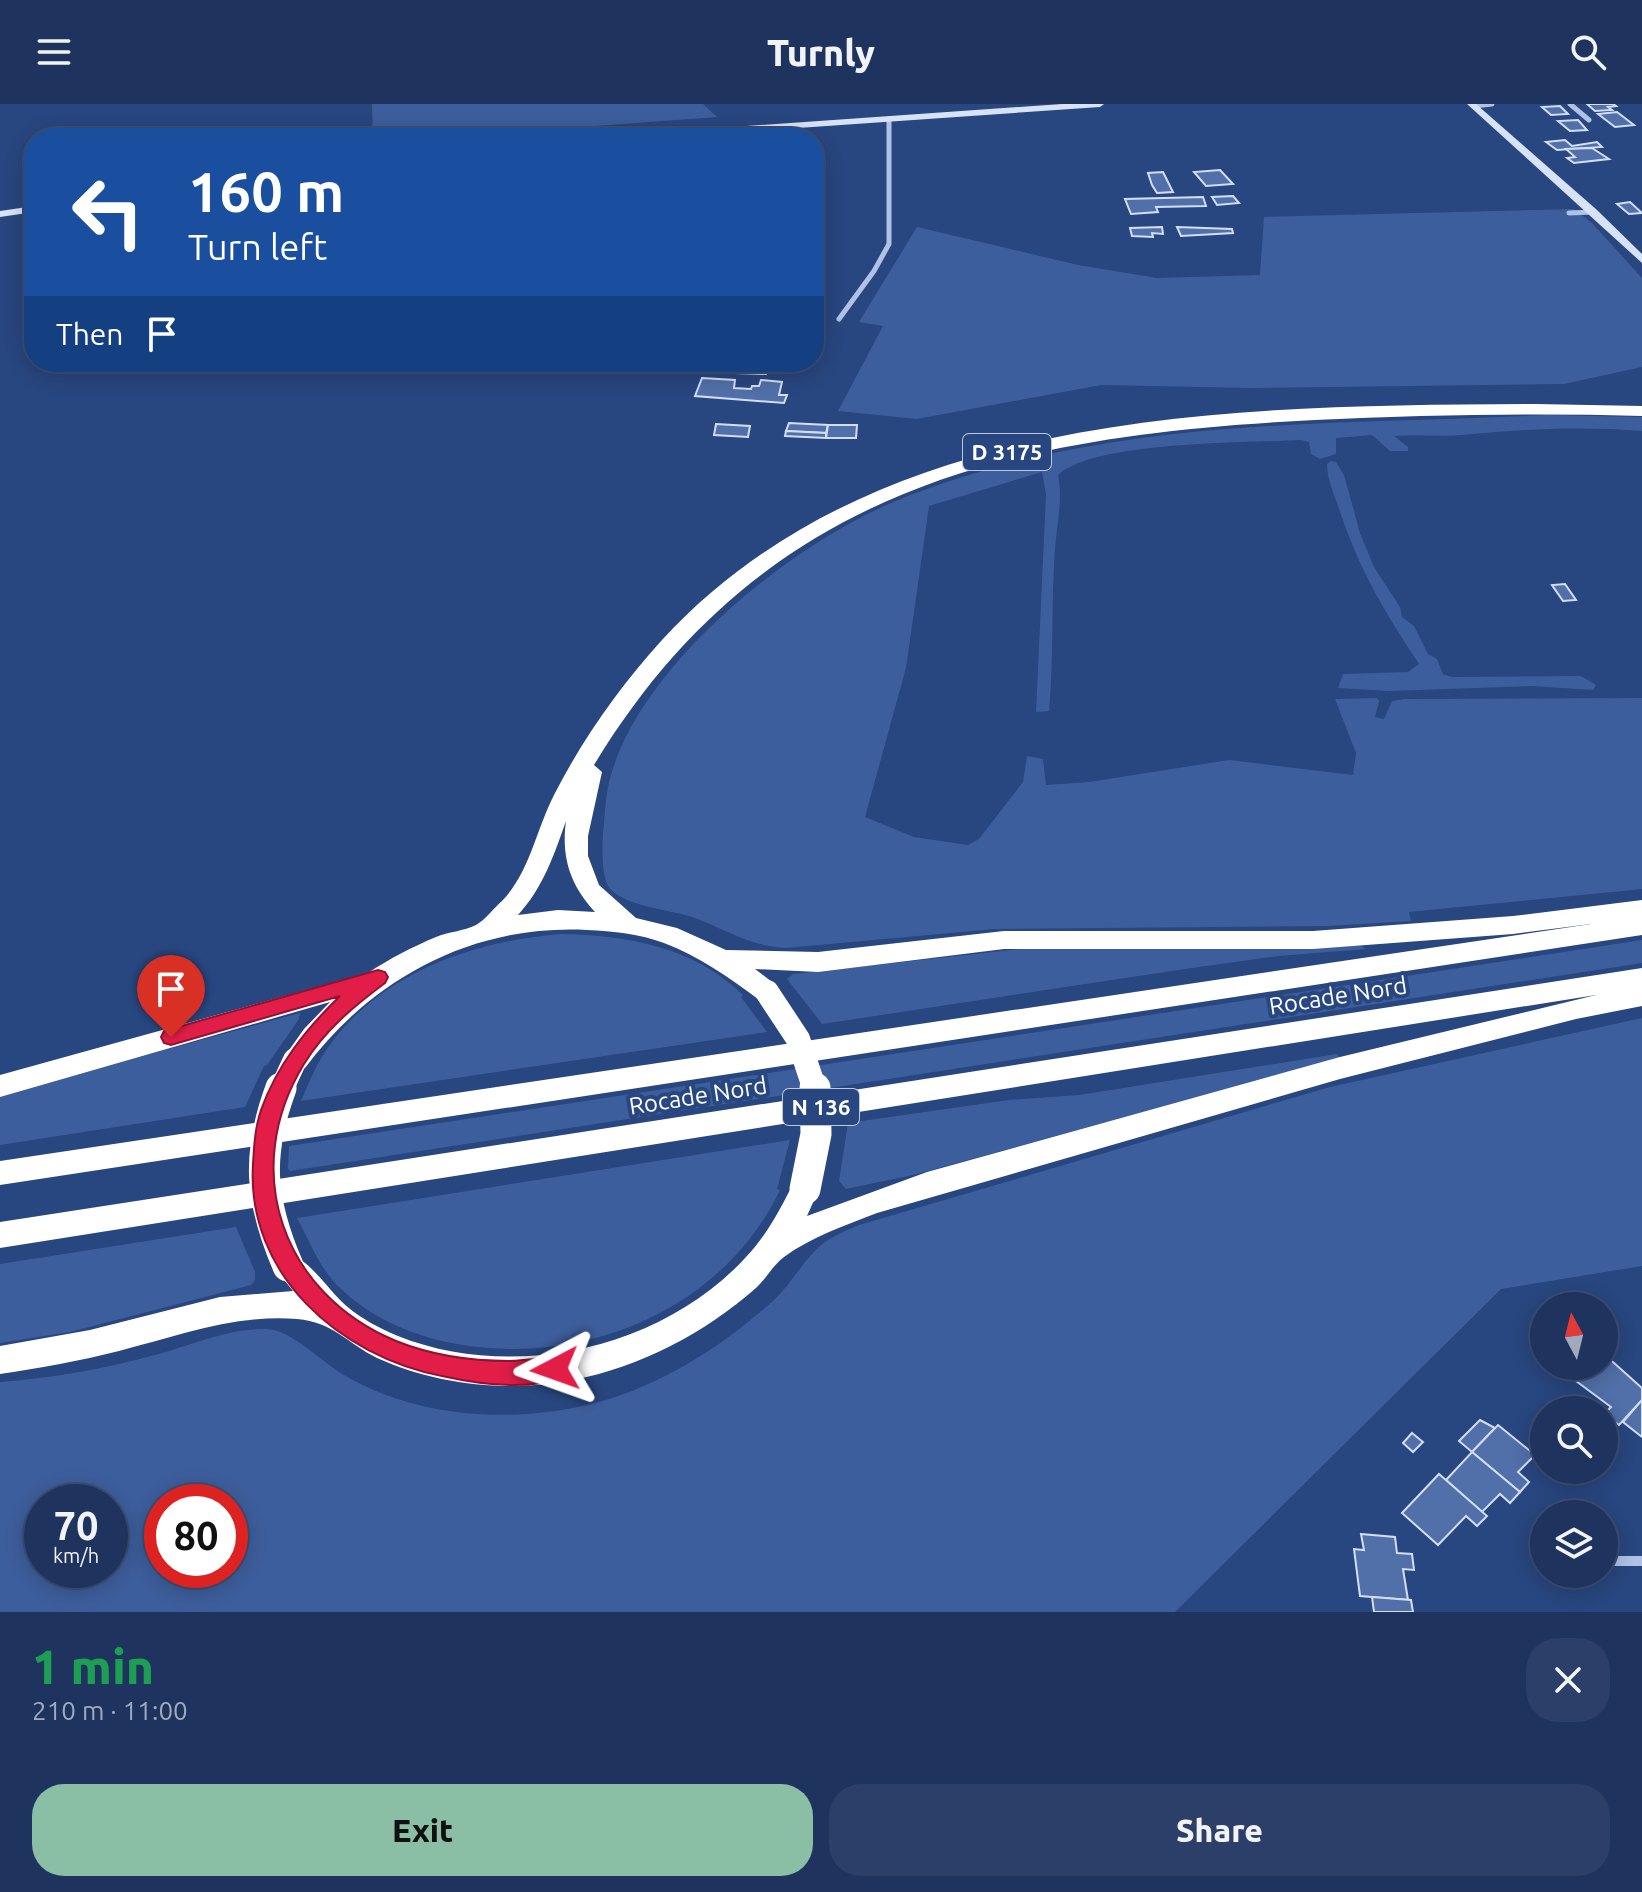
<!DOCTYPE html>
<meta charset="utf-8">
<style>
:root{--surface:#1e345f;--page:#2b3f68;--text:#f1f3f6;--muted:#a1aabd;--line:#3c4f74;--accent:#8abfa5}
body{margin:0;font-family:Ubuntu,sans-serif;background:var(--page);color:var(--text);height:100vh;display:flex;flex-direction:column;font-size:30px;white-space:nowrap}
*{box-sizing:border-box;margin:0}
p{font-size:26px;color:var(--muted)}
.icon{flex:none;width:44px;height:44px;fill:none;stroke:currentColor;stroke-width:2;stroke-linecap:round;stroke-linejoin:round}
.map{position:relative;height:1508px;overflow:hidden}
.drawer{display:flex;flex-direction:column;background:var(--surface);flex:1}
.drawer>*{flex:none}
.guide{position:absolute;left:24px;top:24px;width:800px;height:244px;border-radius:32px;box-shadow:0 4px 20px #0003,0 0 0 2px var(--line);background:#1a4fa0;color:#fff;overflow:hidden}
.needle{width:52px;rotate:353deg}
.fabs{position:absolute;left:1530px;top:1188px;display:grid;gap:16px}
.fabs a{display:grid;place-items:center;width:88px;height:88px;border-radius:50%;background:var(--surface);box-shadow:0 4px 20px #0003,0 0 0 2px var(--line);font-size:40px}
.speed{position:absolute;left:24px;top:1380px;display:flex;gap:16px;font-size:40px;font-weight:700;text-align:center}
.speed>*{display:grid;place-content:center;width:104px;height:104px;border-radius:50%;background:var(--surface);box-shadow:0 4px 20px #0003,0 0 0 2px var(--line);line-height:1}
.speed small{font-size:20px;font-weight:400}
.speed .limit{border:12px solid #d22;background:#fff;color:#111}
.pin{position:absolute;display:grid;place-items:center;width:68px;height:68px;color:#fff;margin:-82px -34px;border-radius:50% 50% 50% 0;rotate:-45deg;box-shadow:0 0 8px #0007}
.pin .icon{rotate:45deg}
.me{position:absolute;width:88px;margin:-44px;rotate:266deg;stroke-linejoin:round;filter:drop-shadow(0 0 6px #0008)}
.turn{display:flex;align-items:center;gap:28px;height:168px;padding:0 32px;font-size:36px}
.turn .icon{width:104px;height:104px;stroke-width:2.5}
.turn b{display:block;font-size:56px;line-height:68px}
.then{display:flex;align-items:center;height:76px;padding:0 32px;background:#0003;gap:16px;font-size:30px}
.round{display:grid;place-items:center;flex:none;width:84px;height:84px;border-radius:32px;background:var(--page)}
.overview{display:flex;align-items:center;justify-content:space-between;height:136px;padding:0 32px}
h1{font-size:48px;font-weight:800;line-height:60px;color:#1e9e55}
.button{display:flex;gap:16px;margin-top:auto;padding:16px 32px}
.button a{flex:1;height:92px;border-radius:32px;background:var(--accent);color:#111;font-size:32px;font-weight:800;line-height:92px;text-align:center}
.button a+a{background:var(--page);color:var(--text)}
header{display:flex;justify-content:space-between;align-items:center;height:104px;padding:0 32px;background:var(--surface);font-size:36px;font-weight:800}
.map>svg:first-child{display:block}
.green{fill:#3d5e9c;fill-rule:evenodd}
.building{fill:#516fa8;stroke:#d2def4;stroke-width:2}
.lines{fill:none;stroke-linecap:round;stroke-linejoin:round}
.street-far1{stroke:#afc2e5;stroke-width:5}
.street{stroke:#afc2e5;stroke-width:10}
.secondary{fill:#d8e2f5;fill-rule:evenodd}
.highway{fill:#fff;fill-rule:evenodd}
.highway-bridge-far1{stroke:#fff;stroke-width:24}
.highway-bridge{stroke:#fff;stroke-width:31}
.route{fill:#e11d48;stroke:#92132f;stroke-width:2}
.labels{text-anchor:middle;stroke-width:8;stroke-linejoin:round;paint-order:stroke}
.shield{fill:#28467f;stroke:#bec8d9;stroke-width:2}
.shield-label{font-size:22px;font-weight:bold;fill:#fff}
.street-label{font-size:24px;fill:#fff;stroke:#28467f}
</style>
<header><svg class="icon" aria-label="menu" viewBox="0 0 24 24"><path d="M4 6h16M4 12h16M4 18h16"/></svg>Turnly<svg class="icon" aria-label="search" viewBox="0 0 24 24"><circle cx="10" cy="10" r="6"/><path d="M15 15l6 6"/></svg></header>
<div class="map">
<svg width="1642" height="1508" viewBox="0 0 1642 1508">
<rect width="100%" height="100%" fill="#28467f"/>
<g class="green">
<polygon points="372,0 703,0 717,13 436,34 373,34"/>
<polygon points="1574,105 1592,119 1642,174 1642,263 1564,280 1252,284 1101,281 917,315 838,307 883,222 859,218 917,123 1078,161 1157,174 1260,171 1264,113"/>
<path d="M1546 311 1642 313V327C1582 322 1522 325 1462 331 1440 333 1416 330 1394 332L1408 343V347H1390L1372 331 1336 334V350L1320 355 1311 350 1309 338 1301 336C1247 339 1096 337 1058 371 1063 397 1057 419 1055 445 1051 499 1054 553 1049 607L1036 608 1046 390 1042 368 929 402 906 564 865 713 914 733 968 741 979 735 1023 678 1027 652 1043 655 1046 681 1089 678 1229 656 1353 671 1356 649 1335 595 1377 594 1379 597 1375 613 1384 615 1392 597 1404 595 1642 594V785L1409 808 1411 817 1329 822 994 825 786 844C750 843 722 823 689 812 668 806 628 802 611 786 600 775 602 734 604 719 605 706 606 691 609 678 637 563 791 440 896 397 1107 311 1323 322 1546 311Z"/>
<path d="M1331 357 1336 358 1344 371 1360 429 1374 463 1400 503 1402 513 1414 522 1428 550 1437 555 1443 570 1451 573 1581 572 1596 581 1593 586 1532 582 1389 587 1338 584 1343 570 1408 568 1419 560C1382 504 1359 465 1338 402 1333 387 1327 375 1327 360Z"/>
<path d="M561 830C627 831 694 843 743 891L741 893 767 928 301 997C309 978 317 959 329 942 382 868 474 837 561 830Z"/>
<polygon points="1642,836 1642,859 290,1067 288,1065 289,1042"/>
<polygon points="1361,842 1366,845 1278,852 1185,865 822,920 787,875 793,870 1021,845"/>
<polygon points="300,909 299,915 267,961 264,962 245,1003 0,1041 0,991"/>
<path d="M1642 914V1162L1501 1185 1175 1508H0V1278C52 1274 104 1265 155 1251 192 1241 228 1224 267 1225 290 1225 323 1259 344 1271 427 1320 542 1322 632 1287 685 1266 732 1234 774 1196 790 1181 801 1160 817 1145 827 1134 845 1127 859 1121L1330 983ZM42 1398H110V1466H42ZM162 1398H230V1466H162Z"/>
<polygon points="1337,950 1340,954 913,1071 846,1085 839,1077 848,1019 1009,996 1079,991"/>
<path d="M790 1036 777 1085 780 1086C724 1204 588 1261 463 1241 417 1234 371 1215 338 1182 319 1163 310 1138 297 1114Z"/>
<polygon points="236,1123 255,1168 255,1176 251,1181 70,1228 0,1239 0,1160"/>
</g>
<g class="building">
<polygon points="1587,0 1613,0 1616,2 1608,3 1612,6 1595,7"/>
<polygon points="1560,2 1568,10 1551,11 1542,3"/>
<polygon points="1617,8 1634,21 1615,23 1598,10"/>
<polygon points="1578,16 1587,26 1570,27 1558,17"/>
<polygon points="1565,36 1572,42 1597,38 1602,43 1557,46 1546,38"/>
<polygon points="1592,44 1609,55 1574,59 1567,54 1575,53 1566,45"/>
<polygon points="1220,66 1233,80 1206,82 1194,68"/>
<polygon points="1163,68 1173,88 1157,89 1152,81 1148,69"/>
<polygon points="1233,92 1239,99 1217,101 1212,93"/>
<polygon points="1203,93 1206,102 1156,103 1158,108 1131,110 1125,95"/>
<polygon points="1630,98 1642,109 1629,110 1617,100"/>
<polygon points="1162,123 1163,130 1152,129 1153,133 1132,132 1130,124"/>
<polygon points="1177,123 1232,125 1233,129 1181,132"/>
<polygon points="739,258 769,258 766,270 736,269"/>
<polygon points="702,274 735,276 734,284 751,285 752,282 759,282 761,276 782,278 779,291 787,291 784,299 695,292"/>
<polygon points="789,319 828,321 826,329 786,327"/>
<polygon points="716,320 750,322 748,333 714,331"/>
<polygon points="828,321 857,321 856,334 826,334"/>
<polygon points="786,327 826,329 826,334 785,332"/>
<polygon points="1565,480 1576,496 1563,497 1552,481"/>
<polygon points="1604,1250 1642,1284 1642,1296 1619,1321 1604,1310 1611,1303 1568,1271 1576,1262 1604,1262"/>
<polygon points="1642,1296 1642,1333 1623,1318"/>
<polygon points="1480,1316 1495,1324 1472,1348 1459,1337"/>
<polygon points="1498,1321 1535,1351 1518,1368 1529,1378 1520,1388 1472,1348"/>
<polygon points="1412,1329 1423,1338 1413,1348 1403,1339"/>
<polygon points="1472,1348 1520,1388 1510,1399 1500,1390 1482,1408 1446,1376"/>
<polygon points="1439,1370 1487,1412 1477,1422 1466,1412 1438,1441 1402,1409"/>
<polygon points="1361,1430 1395,1433 1397,1449 1412,1450 1414,1466 1403,1465 1408,1496 1360,1492 1354,1445 1364,1446"/>
<polygon points="1372,1493 1411,1496 1413,1508 1374,1508"/>
</g>
<g class="lines">
<g class="street-far1">
<polyline points="1570,0 1589,16"/>
<polyline points="1474,2 1492,0"/>
<polyline points="1569,109 1594,108"/>
<polyline points="839,215 874,167 889,140 889,15"/>
</g>
<polyline class="street" points="1604,1457 1642,1457"/>
<g class="secondary">
<polygon points="1062,0 1104,0 1100,3 656,34 612,34 617,31"/>
<polygon points="1467,0 1476,0 1597,106 1642,150 1642,159"/>
<polygon points="34,102 34,108 0,113 0,107"/>
</g>
<g class="highway">
<path d="M1536 300 1642 302V312C1533 309 1424 311 1315 316 1012 331 762 383 594 661L602 668 588 732V752L599 781 636 814 677 824 726 846 818 848 1004 827H1313L1513 812 1642 796V831L0 1081V1057L1591 820 1513 830 1313 845H1004L818 868 755 865 776 881 780 888 776 895 767 898 758 895C728 873 699 852 664 839 640 830 613 827 587 826 473 820 372 874 305 964L295 967 285 964 282 956 304 925 330 898 0 993V971L368 869C389 855 412 843 436 833 448 828 464 827 476 821 485 816 494 804 502 797 530 768 536 726 554 691 582 636 620 582 662 536 878 301 1240 302 1536 300ZM566 717C561 753 570 781 595 808L558 806 518 811C543 784 554 751 566 717Z"/>
<path d="M1642 864V902L1576 915 1340 975 877 1109C846 1121 811 1133 784 1153 773 1161 766 1175 756 1184 705 1229 640 1263 573 1276 509 1289 437 1281 377 1254 347 1239 333 1218 297 1215 236 1210 178 1232 119 1247 80 1257 40 1264 0 1270V1242L90 1226 220 1193 293 1187 273 1162 277 1153 288 1149C310 1157 325 1181 341 1197 355 1211 380 1225 398 1232 513 1278 662 1245 746 1153 767 1131 781 1104 795 1076L805 1073 815 1076 819 1085 807 1112 927 1068 1340 953 1596 891 0 1144V1118Z"/>
</g>
<g class="highway-bridge-far1">
<polyline points="767,888 798,935 815,986"/>
<polyline points="281,986 295,956"/>
</g>
<g class="highway-bridge">
<path d="M281 984C256 1051 260 1097 288 1162"/>
<polyline points="805,1085 816,1030 815,984"/>
</g>
</g>
<path class="route" d="M378 866 385 868 388 873 385 879C354 902 324 927 304 960 239 1066 282 1190 396 1237 431 1251 470 1257 509 1257 527 1257 546 1251 563 1258L566 1265 563 1273C528 1287 478 1280 442 1272 340 1252 246 1171 253 1060 254 1042 255 1024 261 1006 277 961 306 925 340 892L171 941 164 939 161 933 164 927 171 925Z"/>
<g class="labels">
<g class="shield">
<rect x="963" y="330" width="88" height="36" rx="6"/>
<rect x="783" y="985" width="76" height="36" rx="6"/>
</g>
<g class="shield-label">
<text x="1007" y="356">D 3175</text>
<text x="821" y="1011">N 136</text>
</g>
<g class="street-label">
<text transform="translate(1338 892) rotate(-9)" y="8">Rocade Nord</text>
<text transform="translate(698 992) rotate(-9)" y="8">Rocade Nord</text>
</g>
</g>
</svg>
<div class="fabs">
<a><svg class="needle" viewBox="-14 -14 28 28"><path d="M0-13l5 13h-10z" fill="#e53935"/><path d="M0 13l5-13h-10z" fill="#a1aabd"/></svg></a>
<a><svg class="icon" aria-label="search" viewBox="0 0 24 24"><circle cx="10" cy="10" r="6"/><path d="M15 15l6 6"/></svg></a>
<a><svg class="icon" aria-label="layers" viewBox="0 0 24 24"><path d="M12 4l9 5-9 5-9-5zM3 14l9 5 9-5"/></svg></a>
</div>
<div class="speed"><div>70<small>km/h</small></div><div class="limit">80</div></div>
<div class="pin" style="left:171px;top:933px;background:#d93025"><svg class="icon" aria-label="arrive" viewBox="0 0 24 24"><path d="M6 21V4h12l-3 4 3 4H6"/></svg></div>
<svg class="me" style="left:555px;top:1265px" viewBox="-20 -20 40 40"><path d="M0-17L14 15 0 8-14 15z" fill="#e11d48" stroke="#fff" stroke-width="4"/></svg>
<div class="guide">
<div class="turn"><svg class="icon" aria-label="left" viewBox="0 0 24 24"><path d="M17 20v-9H6M10 6l-5 5 5 5"/></svg><div><b>160 m</b>Turn left</div></div>
<div class="then">Then<svg class="icon" aria-label="arrive" viewBox="0 0 24 24"><path d="M6 21V4h12l-3 4 3 4H6"/></svg></div>
</div>
</div>
<section class="drawer">
<div class="overview"><div><h1>1 min</h1><p>210 m · 11:00</p></div><a class="round"><svg class="icon" aria-label="close" viewBox="0 0 24 24"><path d="M6 6l12 12M18 6L6 18"/></svg></a></div>
<div class="button"><a>Exit</a><a>Share</a></div>
</section>
